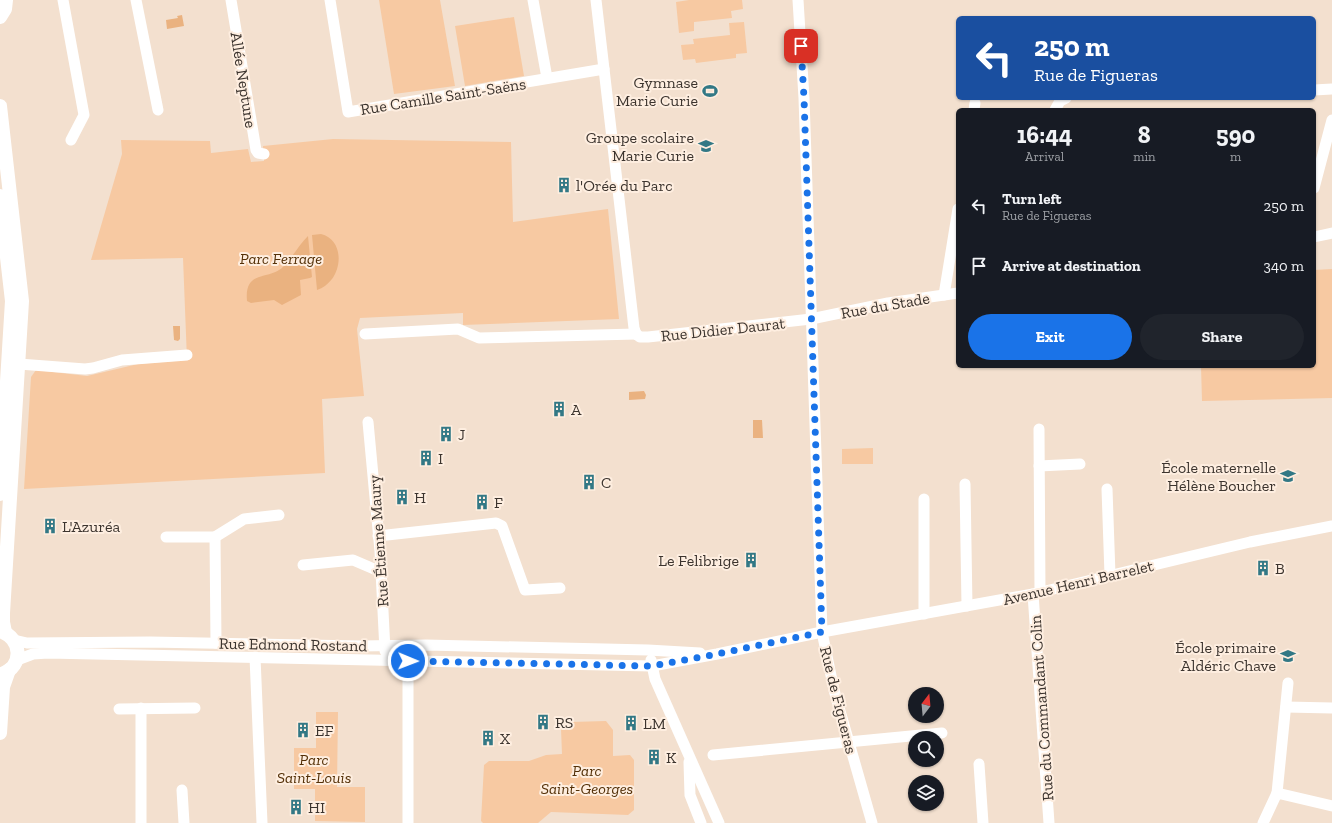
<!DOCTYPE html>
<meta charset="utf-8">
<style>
:root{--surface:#171b24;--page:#20242c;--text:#f1f3f6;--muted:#9ea1a6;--accent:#1a73e8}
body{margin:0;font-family:"Zilla Slab",serif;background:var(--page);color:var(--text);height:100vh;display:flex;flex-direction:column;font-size:15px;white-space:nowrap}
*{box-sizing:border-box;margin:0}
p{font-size:13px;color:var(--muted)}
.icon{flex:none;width:22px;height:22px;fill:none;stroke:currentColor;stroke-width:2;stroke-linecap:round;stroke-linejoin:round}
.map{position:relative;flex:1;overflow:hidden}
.sheet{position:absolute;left:956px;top:108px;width:360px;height:260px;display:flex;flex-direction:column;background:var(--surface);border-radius:6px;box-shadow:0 1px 3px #0004}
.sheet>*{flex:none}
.hud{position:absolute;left:956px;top:16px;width:360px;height:84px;border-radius:6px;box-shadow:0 1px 3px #0004;background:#1a4fa0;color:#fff;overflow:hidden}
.needle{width:26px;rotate:16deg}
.buttons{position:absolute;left:908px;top:687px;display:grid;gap:8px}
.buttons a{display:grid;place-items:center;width:36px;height:36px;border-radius:50%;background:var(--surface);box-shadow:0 1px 3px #0004;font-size:20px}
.pin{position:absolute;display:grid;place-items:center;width:34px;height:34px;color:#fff;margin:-17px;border-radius:8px;box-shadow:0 2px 6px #0006}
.me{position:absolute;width:44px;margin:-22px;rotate:91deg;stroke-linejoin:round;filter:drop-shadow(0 0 3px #0008)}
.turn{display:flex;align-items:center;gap:14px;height:84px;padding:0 12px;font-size:18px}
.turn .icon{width:52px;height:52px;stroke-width:2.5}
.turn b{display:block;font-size:28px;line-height:34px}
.eta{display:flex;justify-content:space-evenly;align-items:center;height:68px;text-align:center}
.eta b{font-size:24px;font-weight:700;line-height:28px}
.primary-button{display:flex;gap:8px;margin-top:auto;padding:8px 12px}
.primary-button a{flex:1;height:46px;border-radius:24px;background:var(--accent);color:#fff;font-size:16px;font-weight:700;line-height:46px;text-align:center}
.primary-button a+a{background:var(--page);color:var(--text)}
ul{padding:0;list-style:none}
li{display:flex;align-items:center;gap:12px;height:60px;padding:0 12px}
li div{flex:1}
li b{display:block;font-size:15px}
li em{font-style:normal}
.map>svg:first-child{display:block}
.green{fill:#f7c9a2}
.water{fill:#eab280}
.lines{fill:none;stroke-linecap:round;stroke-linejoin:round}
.minor{stroke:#fff;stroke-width:11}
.tertiary{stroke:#fff;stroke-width:14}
.route{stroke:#1a73e8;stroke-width:7;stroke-dasharray:0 12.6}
.labels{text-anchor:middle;stroke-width:4;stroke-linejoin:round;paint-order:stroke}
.street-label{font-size:16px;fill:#3c342e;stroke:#feeee0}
.poi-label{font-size:16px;fill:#3c342e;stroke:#feeee0;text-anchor:start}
.park-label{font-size:16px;font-style:italic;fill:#543007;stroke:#feeee0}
</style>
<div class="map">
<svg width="1332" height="823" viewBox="0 0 1332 823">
<rect width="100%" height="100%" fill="#f3e0cf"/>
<g class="green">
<polygon points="379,0 440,0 455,86 394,94"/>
<polygon points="689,0 742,0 743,9 731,11 732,18 694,22 694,31 679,33 676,2"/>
<polygon points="514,17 524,76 465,86 455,26"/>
<polygon points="744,22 747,53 736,54 736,58 696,63 695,59 683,60 681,45 694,44 693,39 730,35 729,23"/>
<polygon points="333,139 511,142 513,222 608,209 619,319 463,325 463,313 360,318 357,329 364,396 322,399 325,473 24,489 31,377 36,370 87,376 138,364 187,360 183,258 91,260 122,154 121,140 210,141 211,153 248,149 251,162 264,161 263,146"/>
<polygon points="1332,269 1332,398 1202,401 1201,366 1314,366 1314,270"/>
<polygon points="873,448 873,464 842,464 842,449"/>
<polygon points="316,712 338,712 337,787 365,787 365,822 315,821 315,789 294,789 294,748 316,748"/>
<polygon points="606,721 613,730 613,756 630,755 634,760 634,810 628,815 551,812 538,823 483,823 481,821 484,765 489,761 529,761 546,755 562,754 561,729 571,722"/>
</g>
<g class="water">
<polygon points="182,15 184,26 167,29 166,20 178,18 177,16"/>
<path d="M321 234C341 239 343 264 332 279 328 284 323 288 317 290L312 235Z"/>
<path d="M308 236 312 277 310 278 300 280 301 295 282 305 274 300 251 303 247 301C244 268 270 282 285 265 293 256 299 245 308 236Z"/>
<polygon points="173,326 180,326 180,339 178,341 174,340"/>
<polygon points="644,391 646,395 645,399 629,400 629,392"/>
<polygon points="753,420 762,420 763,438 753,438"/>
</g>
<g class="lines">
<g class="minor">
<polyline points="63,0 84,115 71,140"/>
<polyline points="136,0 158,110"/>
<polyline points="231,0 256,150 258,153 264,154"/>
<polyline points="330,0 348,112 604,69"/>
<polyline points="533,0 547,78"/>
<polyline points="596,0 634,328 636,334"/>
<polyline points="798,0 804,98 822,632 834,690 872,823"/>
<polyline points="1314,90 1332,89"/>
<polyline points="974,110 975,103"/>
<polyline points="1055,110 1060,101 1066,98"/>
<polyline points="1314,188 1332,120"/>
<polyline points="1314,237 1332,233"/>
<polyline points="944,295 958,209"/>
<polyline points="365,334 458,329 479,338 636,334"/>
<polyline points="636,334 640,337 648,337 811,319 888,303 958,293"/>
<polyline points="19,364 85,369 93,368 122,360 187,355"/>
<polyline points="368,422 380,551 385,651"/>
<polyline points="1039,429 1040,592"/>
<polyline points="1039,466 1080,464"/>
<polyline points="965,484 967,606"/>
<polyline points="1107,489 1110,575"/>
<polyline points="924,499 924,614"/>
<polyline points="378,536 496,523 502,526 525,590 560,588"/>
<polyline points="166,537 215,537 216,643"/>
<polyline points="215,537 244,519 279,515"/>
<polyline points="303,565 353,560 381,572"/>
<polyline points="1033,594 1049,823"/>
<polyline points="14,640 27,643 150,642 360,646 426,645 648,650 700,653"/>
<polyline points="408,654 408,823"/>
<polyline points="255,657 262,823"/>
<polyline points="17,660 33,654 48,653 652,666 717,654 822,632 1033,594 1250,542 1332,526"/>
<polyline points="651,660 655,679 719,823"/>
<polyline points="1286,707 1332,708"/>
<polyline points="119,709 195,708"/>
<polyline points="713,755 942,733"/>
<polyline points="689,762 690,795 701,823"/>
<polyline points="979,764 983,823"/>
<polyline points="182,790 184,823"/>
<polyline points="1277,793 1288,683"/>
<polyline points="141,823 141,708"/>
<polyline points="1263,823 1277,793 1332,806"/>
</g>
<g class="tertiary">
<polyline points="0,17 5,9 6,0"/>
<polyline points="0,106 22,301 3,613 3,622 5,632"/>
<polyline points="0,196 12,301 0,494"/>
<path d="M0 631C22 638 24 666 2 674"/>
<polyline points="0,733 3,687 9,670"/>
</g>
</g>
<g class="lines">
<polyline class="route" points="408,661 652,666 717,654 822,632 804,98 801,46"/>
</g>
<defs>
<g id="stadium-bare" transform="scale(1.2)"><path d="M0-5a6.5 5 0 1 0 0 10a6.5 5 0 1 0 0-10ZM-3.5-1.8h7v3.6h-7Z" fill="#327885" stroke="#feeee0" stroke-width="2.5" paint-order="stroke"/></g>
<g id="school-bare" transform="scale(1.2)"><path d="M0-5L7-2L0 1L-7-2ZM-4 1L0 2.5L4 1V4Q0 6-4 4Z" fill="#327885" stroke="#feeee0" stroke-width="2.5" paint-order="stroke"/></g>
<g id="building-bare" transform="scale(1.2)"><path d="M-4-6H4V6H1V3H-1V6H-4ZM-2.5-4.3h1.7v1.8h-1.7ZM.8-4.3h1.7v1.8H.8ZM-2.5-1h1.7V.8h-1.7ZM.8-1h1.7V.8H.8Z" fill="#327885" stroke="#feeee0" stroke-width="2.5" paint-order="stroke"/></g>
</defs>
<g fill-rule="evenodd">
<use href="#stadium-bare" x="710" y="91"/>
<use href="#school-bare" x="706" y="146"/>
<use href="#building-bare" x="564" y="185"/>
<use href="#building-bare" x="559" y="409"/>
<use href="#building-bare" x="446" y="434"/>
<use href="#building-bare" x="426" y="458"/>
<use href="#school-bare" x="1288" y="476"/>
<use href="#building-bare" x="589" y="482"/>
<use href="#building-bare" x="402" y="497"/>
<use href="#building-bare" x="482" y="502"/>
<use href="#building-bare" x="50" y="526"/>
<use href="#building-bare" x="751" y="560"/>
<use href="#building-bare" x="1263" y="568"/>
<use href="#school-bare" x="1288" y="656"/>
<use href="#building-bare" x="543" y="722"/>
<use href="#building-bare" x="631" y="723"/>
<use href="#building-bare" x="303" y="730"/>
<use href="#building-bare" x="488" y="738"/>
<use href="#building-bare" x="654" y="757"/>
<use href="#building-bare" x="296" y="807"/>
</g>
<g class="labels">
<g class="street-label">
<text transform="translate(244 80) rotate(81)" y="6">Allée Neptune</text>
<text transform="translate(443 96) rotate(-9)" y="6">Rue Camille Saint-Saëns</text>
<text transform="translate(885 305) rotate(-10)" y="6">Rue du Stade</text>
<text transform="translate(723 329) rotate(-6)" y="6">Rue Didier Daurat</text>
<text transform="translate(378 541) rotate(-94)" y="6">Rue Étienne Maury</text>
<text transform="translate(1078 582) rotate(-13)" y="6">Avenue Henri Barrelet</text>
<text transform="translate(293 644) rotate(1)" y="6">Rue Edmond Rostand</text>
<text transform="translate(839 700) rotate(76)" y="6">Rue de Figueras</text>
<text transform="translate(1041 708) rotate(-94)" y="6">Rue du Commandant Colin</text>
</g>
<g class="poi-label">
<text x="698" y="88" text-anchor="end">Gymnase<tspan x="698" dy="18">Marie Curie</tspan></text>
<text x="694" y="143" text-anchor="end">Groupe scolaire<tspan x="694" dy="18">Marie Curie</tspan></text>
<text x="576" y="191">l'Orée du Parc</text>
<text x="571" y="415">A</text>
<text x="458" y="440">J</text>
<text x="438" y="464">I</text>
<text x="1276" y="473" text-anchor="end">École maternelle<tspan x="1276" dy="18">Hélène Boucher</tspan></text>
<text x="601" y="488">C</text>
<text x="414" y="503">H</text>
<text x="494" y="508">F</text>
<text x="62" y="532">L'Azuréa</text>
<text x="739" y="566" text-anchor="end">Le Felibrige</text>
<text x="1275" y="574">B</text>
<text x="1276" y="653" text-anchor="end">École primaire<tspan x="1276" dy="18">Aldéric Chave</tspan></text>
<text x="555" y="728">RS</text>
<text x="643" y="729">LM</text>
<text x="315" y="736">EF</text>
<text x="500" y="744">X</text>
<text x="666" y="763">K</text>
<text x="308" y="813">HI</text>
</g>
<g class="park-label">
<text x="281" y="264">Parc Ferrage</text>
<text x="314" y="765">Parc<tspan x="314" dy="18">Saint-Louis</tspan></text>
<text x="587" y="776">Parc<tspan x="587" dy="18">Saint-Georges</tspan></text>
</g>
</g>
</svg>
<div class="buttons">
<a><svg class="needle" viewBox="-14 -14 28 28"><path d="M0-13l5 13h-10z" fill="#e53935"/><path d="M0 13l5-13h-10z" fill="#9ea1a6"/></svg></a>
<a><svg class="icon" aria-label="search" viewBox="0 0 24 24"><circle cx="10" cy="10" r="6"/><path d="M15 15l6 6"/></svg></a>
<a><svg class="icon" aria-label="layers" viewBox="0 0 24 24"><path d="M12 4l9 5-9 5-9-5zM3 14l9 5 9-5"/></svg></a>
</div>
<div class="pin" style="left:801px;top:46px;background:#d93025"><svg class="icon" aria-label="arrive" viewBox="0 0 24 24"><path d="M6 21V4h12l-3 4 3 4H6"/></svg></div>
<svg class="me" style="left:408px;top:661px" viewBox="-20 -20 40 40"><circle r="17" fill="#1a73e8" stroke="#fff" stroke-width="3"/><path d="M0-11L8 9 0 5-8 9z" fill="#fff"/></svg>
<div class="hud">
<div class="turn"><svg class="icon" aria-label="left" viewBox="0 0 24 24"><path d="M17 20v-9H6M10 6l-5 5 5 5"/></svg><div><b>250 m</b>Rue de Figueras</div></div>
</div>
<section class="sheet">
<div class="eta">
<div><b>16:44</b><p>Arrival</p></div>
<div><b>8</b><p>min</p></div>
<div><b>590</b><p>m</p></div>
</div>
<ul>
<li><svg class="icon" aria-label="left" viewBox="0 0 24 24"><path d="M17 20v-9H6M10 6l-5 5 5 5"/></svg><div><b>Turn left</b><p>Rue de Figueras</p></div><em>250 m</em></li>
<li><svg class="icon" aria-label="arrive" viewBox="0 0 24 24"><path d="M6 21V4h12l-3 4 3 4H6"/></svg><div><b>Arrive at destination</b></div><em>340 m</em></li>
</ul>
<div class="primary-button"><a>Exit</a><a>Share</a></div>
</section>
</div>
